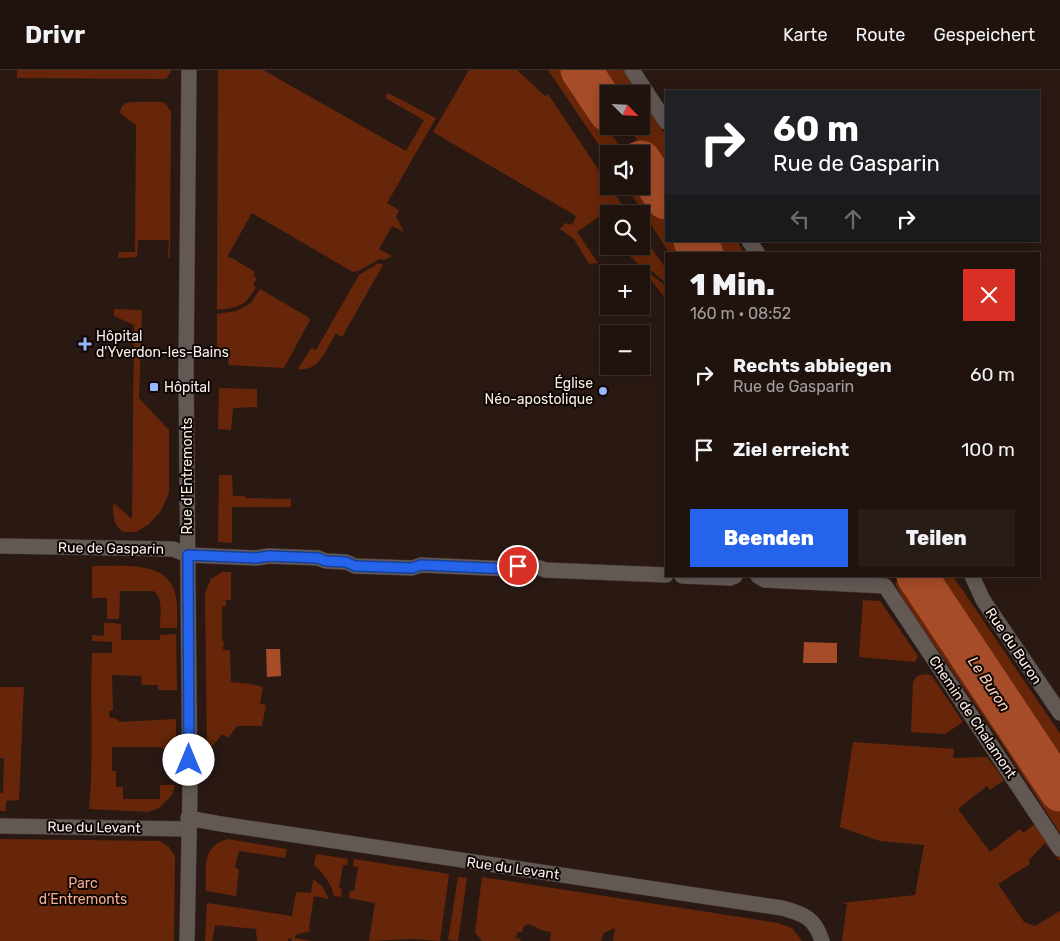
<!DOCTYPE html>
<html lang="de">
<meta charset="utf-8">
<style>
:root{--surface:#20130e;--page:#281c17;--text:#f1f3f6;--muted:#a29e9e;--line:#3d322e;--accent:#2563eb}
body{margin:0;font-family:Rubik,sans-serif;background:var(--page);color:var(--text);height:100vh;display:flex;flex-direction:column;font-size:19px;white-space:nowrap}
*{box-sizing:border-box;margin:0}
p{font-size:16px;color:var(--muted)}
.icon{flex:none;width:28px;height:28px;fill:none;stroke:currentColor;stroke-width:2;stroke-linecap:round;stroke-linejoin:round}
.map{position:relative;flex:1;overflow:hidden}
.sheet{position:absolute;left:665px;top:182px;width:375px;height:325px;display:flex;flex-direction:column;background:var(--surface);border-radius:0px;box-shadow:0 2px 12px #0003,0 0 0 1px var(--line)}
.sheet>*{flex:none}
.top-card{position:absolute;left:665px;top:20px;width:375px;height:152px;border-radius:0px;box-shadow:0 2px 12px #0003,0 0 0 1px var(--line);background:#202124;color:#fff;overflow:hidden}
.needle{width:32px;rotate:114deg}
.tools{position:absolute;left:600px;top:15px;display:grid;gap:10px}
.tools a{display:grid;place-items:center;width:50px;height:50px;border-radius:0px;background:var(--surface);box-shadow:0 2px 12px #0003,0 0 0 1px var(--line);font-size:25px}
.pin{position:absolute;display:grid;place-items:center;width:42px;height:42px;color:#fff;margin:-21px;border:2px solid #fff;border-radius:50%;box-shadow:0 1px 5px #0007}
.me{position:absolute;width:55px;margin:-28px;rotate:0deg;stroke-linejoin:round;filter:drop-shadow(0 0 4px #0008)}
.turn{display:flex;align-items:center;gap:18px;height:105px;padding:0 25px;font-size:22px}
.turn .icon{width:65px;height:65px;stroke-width:2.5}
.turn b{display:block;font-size:35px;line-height:42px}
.lanes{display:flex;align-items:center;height:48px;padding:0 25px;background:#0003;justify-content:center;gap:25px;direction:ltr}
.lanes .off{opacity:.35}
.round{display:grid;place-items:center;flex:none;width:52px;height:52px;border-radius:0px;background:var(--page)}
.head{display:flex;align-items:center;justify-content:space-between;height:85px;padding:0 25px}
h1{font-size:30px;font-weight:800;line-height:38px}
.cta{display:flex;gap:10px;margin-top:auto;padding:10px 25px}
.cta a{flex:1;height:58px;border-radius:0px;background:var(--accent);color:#fff;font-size:20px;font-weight:800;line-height:58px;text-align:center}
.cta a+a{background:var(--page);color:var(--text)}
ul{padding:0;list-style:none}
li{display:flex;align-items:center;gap:15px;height:75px;padding:0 25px}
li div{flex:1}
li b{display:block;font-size:19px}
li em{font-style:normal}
header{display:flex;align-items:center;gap:30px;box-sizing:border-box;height:70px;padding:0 25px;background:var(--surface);border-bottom:1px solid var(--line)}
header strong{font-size:24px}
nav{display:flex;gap:28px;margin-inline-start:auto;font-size:18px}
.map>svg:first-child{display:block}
.green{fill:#672609}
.water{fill:#a64c28}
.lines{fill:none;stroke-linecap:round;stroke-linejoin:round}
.river{stroke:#a64c28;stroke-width:41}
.street-casing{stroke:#473731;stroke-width:16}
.street{stroke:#625955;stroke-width:15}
.route-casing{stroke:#184099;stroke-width:12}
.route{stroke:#2563eb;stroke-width:9}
.poi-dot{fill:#96b6fd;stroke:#0d0604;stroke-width:2}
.labels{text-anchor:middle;stroke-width:4;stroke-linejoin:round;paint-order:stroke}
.poi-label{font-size:14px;fill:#f9ede8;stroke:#0d0604;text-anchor:start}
.street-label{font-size:14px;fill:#f9ede8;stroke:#0d0604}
.park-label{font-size:14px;fill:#f7ad92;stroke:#0d0604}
.water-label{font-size:15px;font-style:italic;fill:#fecbb8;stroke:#0d0604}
</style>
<header>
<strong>Drivr</strong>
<nav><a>Karte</a><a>Route</a><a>Gespeichert</a></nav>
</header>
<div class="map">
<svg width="1060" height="871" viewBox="0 0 1060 871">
<rect width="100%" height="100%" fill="#2a1913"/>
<g class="green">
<polygon points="17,0 171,0 171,1 167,8 163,9 17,8"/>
<path d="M218 0H263L406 81 424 50 385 28 388 23 436 48 387 133 399 140 396 147 404 162 392 156 379 179 392 186 384 190 380 189 358 201 353 202 252 143 227 187 232 188 255 202 253 206 257 208 253 215 256 217C245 237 239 237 217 240Z"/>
<polygon points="469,0 517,0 545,26 548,24 628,144 622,144 616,135 577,162 598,193 589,194 574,169 560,159 565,153 572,155 576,146 433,62"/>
<polygon points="548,0 568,0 625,84 609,84 609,90"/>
<polygon points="590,0 623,0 639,24 609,24 609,28"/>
<polygon points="641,28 666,65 666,114 628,56 641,56"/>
<path d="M132 32H160L165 33 171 42 170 188 168 187 169 170H138L137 187 118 188 119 182H135L136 55 120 43C121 35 124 33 132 32Z"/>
<polygon points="641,109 666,146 666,171 683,171 692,184 670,184 626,116 641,116"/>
<polygon points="641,163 666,199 666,213 644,195 641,197 629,185 629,181 635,176 641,176"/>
<polygon points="705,171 737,171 745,184 713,184"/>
<path d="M379 193 383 195 342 267 336 263C326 279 320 302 298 299L311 278 316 280 359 205Z"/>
<polygon points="648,202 666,216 666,229 646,204"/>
<polygon points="260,219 308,247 310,250 284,298 229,295 228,286 217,286 217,244 236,241 251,233"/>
<path d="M114 239 142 240 139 328 169 360V423L161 441 148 455 136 462H123C114 455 113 447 113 435L115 434 132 449 134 255 114 246Z"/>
<polygon points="219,318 257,319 257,337 233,338 231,360 218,359"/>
<polygon points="219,405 232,405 233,426 245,426 245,428 291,429 291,437 232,437 232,473 218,472"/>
<path d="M92 496C119 497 166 489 175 523 178 534 177 547 177 558H160C160 547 164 527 153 521H120L119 549H107V528H92Z"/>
<polygon points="222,502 231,502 231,530 226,530 226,536 222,536 222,571 224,571 223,580 230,580 231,612 251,614 263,617 260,634 266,635 262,656 237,656 228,668 222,664 207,683 205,523 211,509"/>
<polygon points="904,506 908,506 1060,735 1060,763 997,666 904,531 895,513"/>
<polygon points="928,506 953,506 1059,662 1060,665 1060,704"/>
<polygon points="863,530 880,531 918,586 915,592 859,587"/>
<path d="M104 553H115L121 555V570H160V565L176 564 177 620H158V615H142L141 606 112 605 113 640 109 641 110 648H115L120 652 176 649V679H163L160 677H112V701H116V717H123V729H160V715H175L172 725 159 738 148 742 89 739C94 687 90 635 92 583H112V572L92 571V565L104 566Z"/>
<polygon points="925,604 931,605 963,652 945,664 911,662 913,612 917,606"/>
<polygon points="0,617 24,617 19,730 6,731 6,741 0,741 0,723 3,723 4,688 0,688"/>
<polygon points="853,672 954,679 953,688 987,687 1004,710 990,720 987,716 958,739 990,782 1020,759 1023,763 1037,752 1060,785 1060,791 1045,773 1029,790 1030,794 998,814 1024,852 1035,856 1060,841 1060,871 842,871 847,834 842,833 915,825 924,775 880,771 840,757"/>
<polygon points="0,769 160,771 169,777 175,786 174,871 0,871"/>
<path d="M228 769 287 779 285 788 239 781 235 797 239 800 236 826 206 821C206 799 201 776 228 769Z"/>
<path d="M316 784 348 789 347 795H343L339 818 342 819 341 827 334 826C332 815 323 802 314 795Z"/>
<polygon points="354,789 449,804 440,871 412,869 369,871 375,833 349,828 350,821 354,821 358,797 353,796"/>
<polygon points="458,807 467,808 458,871 448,870"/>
<path d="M482 807 778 853 792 858 802 871H613L615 858 604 863 601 871H550L551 862C539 861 538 857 528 854L524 856 522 862H518L515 868 521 869 520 871H482L475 862Z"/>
<polygon points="313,809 322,816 329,829 314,826 309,857 310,861 295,865 295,868 312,871 291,871 292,868 289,868 288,871 257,871 256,859 215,855 212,871 205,871 207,833 292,846 296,822 311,823"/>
</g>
<g class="water">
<polygon points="804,572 837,573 837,593 803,593"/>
<polygon points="266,579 280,579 281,606 267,607"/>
</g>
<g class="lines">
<g class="river">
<polyline points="581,0 609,42"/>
<polyline points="641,91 666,129"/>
<polyline points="694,171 703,184"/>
<polyline points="917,506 1060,721"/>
</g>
<g class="street-casing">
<g id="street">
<polyline points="632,0 666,52"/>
<polyline points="749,171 758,184"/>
<path d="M0 476 173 479 188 485 256 488 269 486 318 488 326 491 346 492 355 496 412 498 421 495 511 499C521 495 535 495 545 500L666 505"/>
<polyline points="682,506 730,508 735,506"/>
<polyline points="758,506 765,510 885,516 1060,779"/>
<polyline points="972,506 983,530 1060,643"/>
<path d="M188 748 221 754 782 838C804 844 815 848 822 871"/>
<polyline points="0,756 188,759"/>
<polyline points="187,871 190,722 186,301 189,0"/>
</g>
</g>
<use href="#street" class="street"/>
</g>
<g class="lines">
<g class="route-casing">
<polyline id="route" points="189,690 188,485 256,488 269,486 318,488 326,491 346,492 355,496 412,498 421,495 510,499 518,496"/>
</g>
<use href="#route" class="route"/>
</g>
<g class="poi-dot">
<path d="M82.5 266.5h5v5h5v5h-5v5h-5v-5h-5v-5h5z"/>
<rect x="149" y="312" width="10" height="10" rx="2.5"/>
<circle cx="603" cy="321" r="5"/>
</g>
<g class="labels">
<g class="poi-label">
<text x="96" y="271">Hôpital<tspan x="96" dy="16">d'Yverdon-les-Bains</tspan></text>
<text x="593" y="318" text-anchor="end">Église<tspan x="593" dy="16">Néo-apostolique</tspan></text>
<text x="164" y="322">Hôpital</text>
</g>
<g class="street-label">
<text transform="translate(187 406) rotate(-90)" y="5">Rue d'Entremonts</text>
<text transform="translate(111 478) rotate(1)" y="5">Rue de Gasparin</text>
<text transform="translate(1014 576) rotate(56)" y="5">Rue du Buron</text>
<text transform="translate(973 647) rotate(56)" y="5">Chemin de Chalamont</text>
<text transform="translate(94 757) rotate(1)" y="5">Rue du Levant</text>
<text transform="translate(513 798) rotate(8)" y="5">Rue du Levant</text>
</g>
<g class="park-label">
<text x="83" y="818">Parc<tspan x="83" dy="16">d’Entremonts</tspan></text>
</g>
<g class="water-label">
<text transform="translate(989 614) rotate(56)" y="5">Le Buron</text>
</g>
</g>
</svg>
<div class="tools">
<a><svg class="needle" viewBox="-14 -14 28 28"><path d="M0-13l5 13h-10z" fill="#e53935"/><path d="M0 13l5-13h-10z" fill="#a29e9e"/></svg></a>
<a><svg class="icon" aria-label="sound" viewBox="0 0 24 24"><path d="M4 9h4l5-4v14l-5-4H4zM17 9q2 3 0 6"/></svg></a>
<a><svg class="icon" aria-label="search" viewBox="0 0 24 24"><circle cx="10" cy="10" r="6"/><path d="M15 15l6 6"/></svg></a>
<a>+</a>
<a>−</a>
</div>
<div class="pin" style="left:518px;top:496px;background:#d93025"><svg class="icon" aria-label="arrive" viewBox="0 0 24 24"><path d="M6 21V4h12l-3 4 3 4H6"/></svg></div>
<svg class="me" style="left:189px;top:690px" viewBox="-20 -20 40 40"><circle r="19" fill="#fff"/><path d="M0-13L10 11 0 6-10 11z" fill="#2563eb"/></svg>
<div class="top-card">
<div class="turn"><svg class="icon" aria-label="right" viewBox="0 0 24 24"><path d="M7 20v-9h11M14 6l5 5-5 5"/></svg><div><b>60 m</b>Rue de Gasparin</div></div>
<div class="lanes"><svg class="icon off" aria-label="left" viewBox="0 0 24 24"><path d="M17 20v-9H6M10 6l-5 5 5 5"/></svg><svg class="icon off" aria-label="ahead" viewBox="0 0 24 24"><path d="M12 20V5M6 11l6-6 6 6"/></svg><svg class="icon" aria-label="right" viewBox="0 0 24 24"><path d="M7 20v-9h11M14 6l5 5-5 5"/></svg></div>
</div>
<section class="sheet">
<div class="head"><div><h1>1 Min.</h1><p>160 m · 08:52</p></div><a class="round" style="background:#d93025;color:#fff"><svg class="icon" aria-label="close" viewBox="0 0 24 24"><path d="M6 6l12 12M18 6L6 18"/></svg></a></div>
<ul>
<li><svg class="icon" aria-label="right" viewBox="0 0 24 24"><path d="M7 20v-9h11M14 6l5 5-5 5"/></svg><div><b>Rechts abbiegen</b><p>Rue de Gasparin</p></div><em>60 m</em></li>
<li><svg class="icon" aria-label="arrive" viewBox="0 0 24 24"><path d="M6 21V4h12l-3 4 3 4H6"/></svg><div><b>Ziel erreicht</b></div><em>100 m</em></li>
</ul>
<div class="cta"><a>Beenden</a><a>Teilen</a></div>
</section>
</div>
